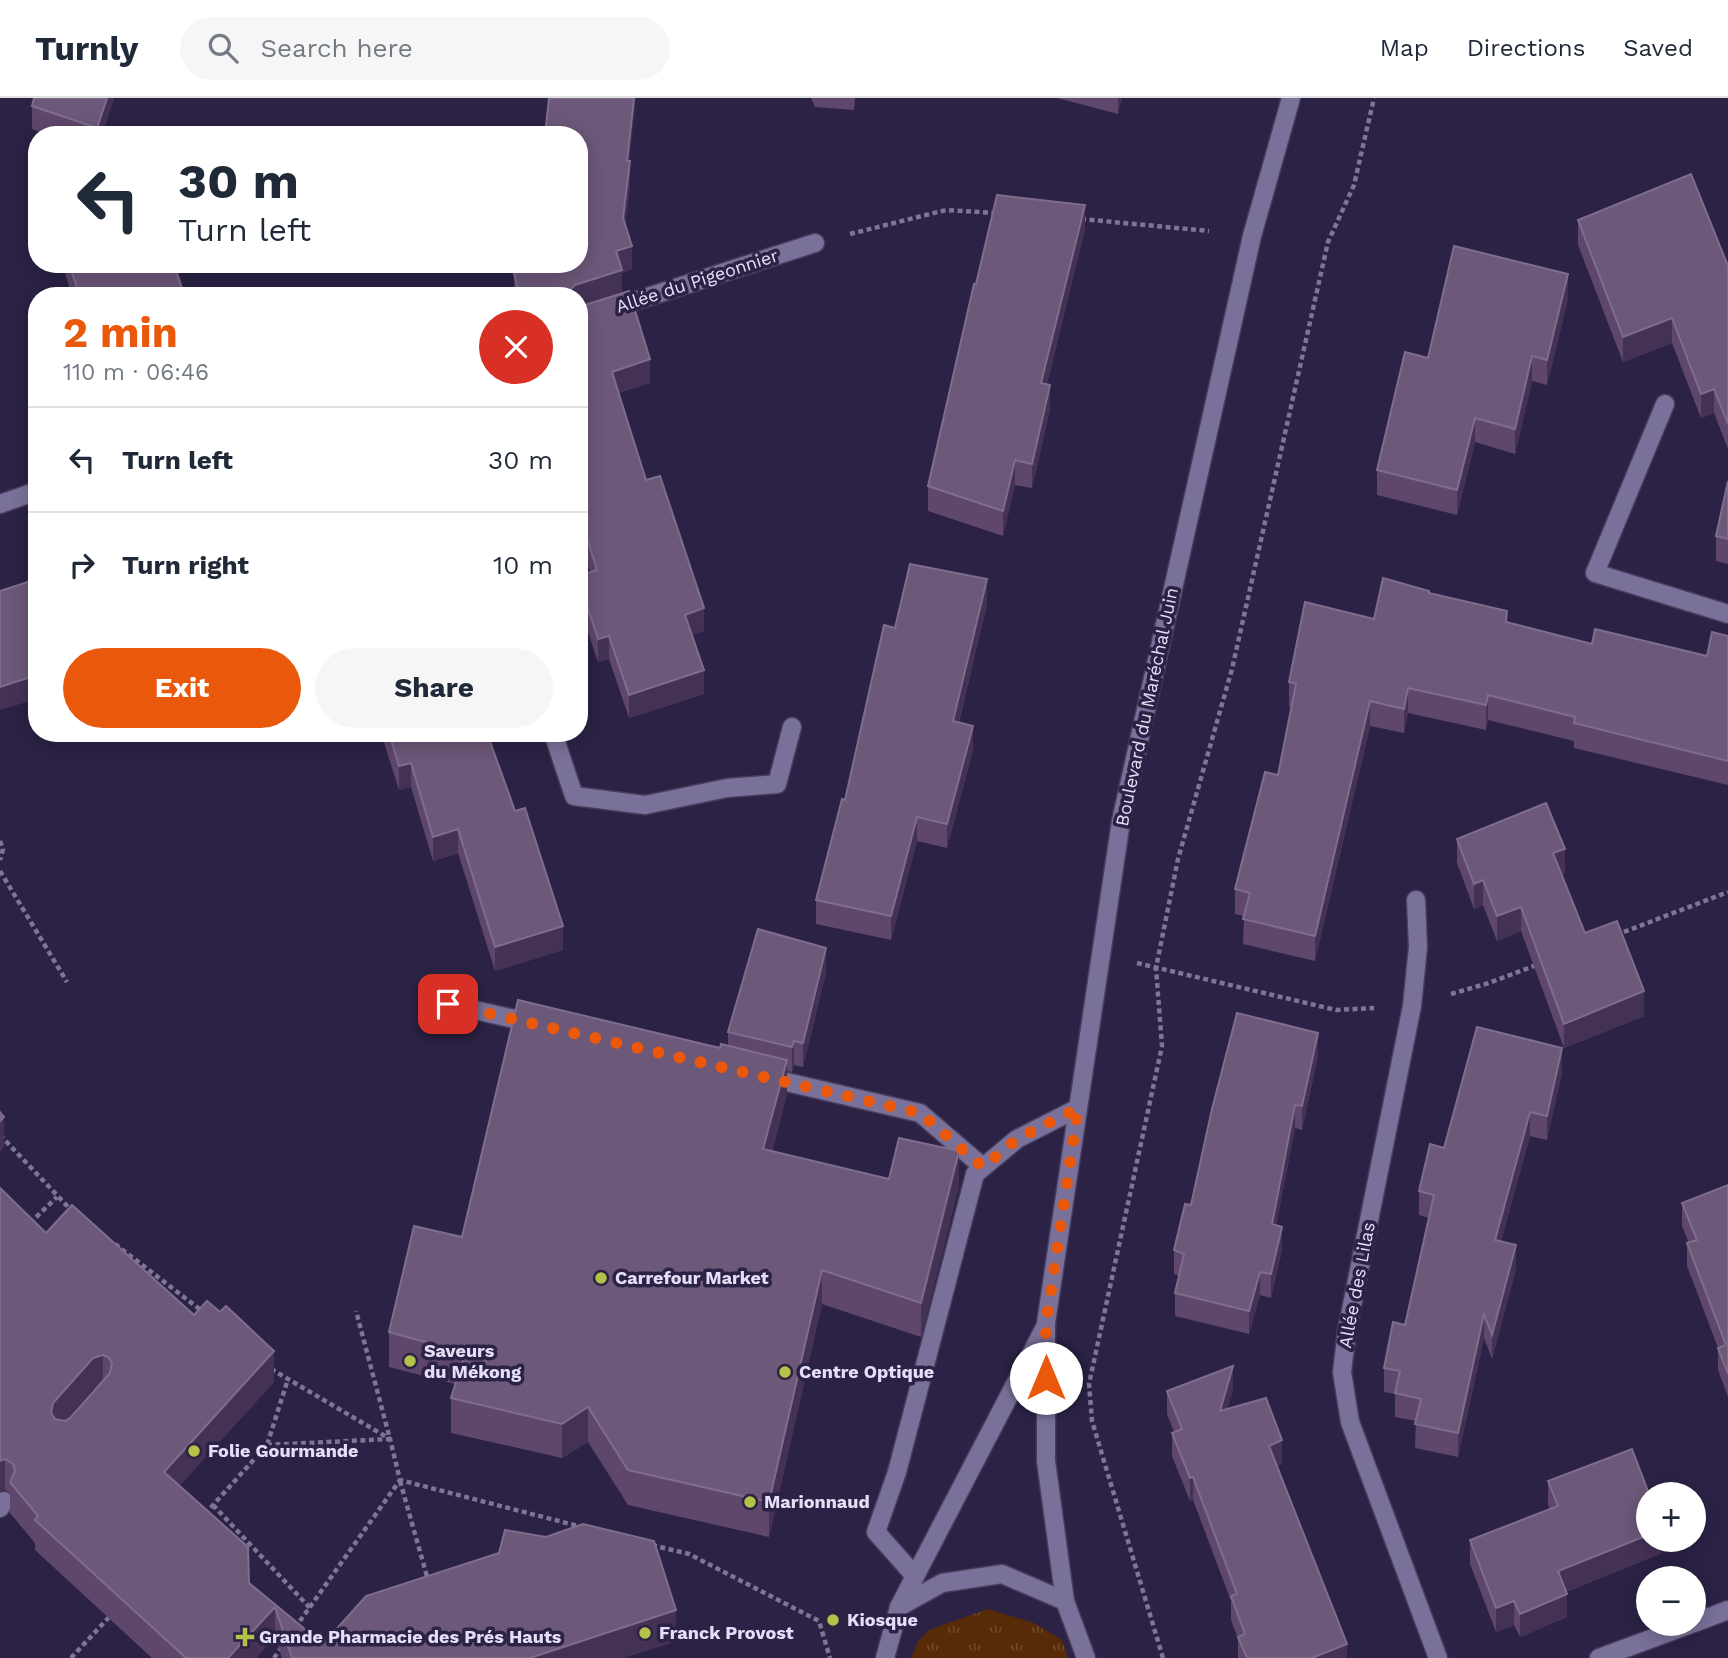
<!DOCTYPE html>
<meta charset="utf-8">
<style>
:root{--surface:#fff;--page:#f6f6f7;--text:#1f2937;--muted:#747a83;--line:#e0e1e3;--accent:#ea580c}
body{margin:0;font-family:"Work Sans",sans-serif;background:var(--page);color:var(--text);height:100vh;display:flex;flex-direction:column;font-size:26px;white-space:nowrap}
*{box-sizing:border-box;margin:0}
p{font-size:23px;color:var(--muted)}
.icon{flex:none;width:38px;height:38px;fill:none;stroke:currentColor;stroke-width:2;stroke-linecap:round;stroke-linejoin:round}
.map{position:relative;flex:1;overflow:hidden}
.details{position:absolute;left:28px;top:189px;width:560px;height:455px;display:flex;flex-direction:column;background:var(--surface);border-radius:28px;box-shadow:0 4px 18px #0003}
.details>*{flex:none}
.top-card{position:absolute;left:28px;top:28px;width:560px;height:147px;border-radius:28px;box-shadow:0 4px 18px #0003;background:#fff;color:var(--text);overflow:hidden}
.tools{position:absolute;left:1636px;top:1384px;display:grid;gap:14px}
.tools a{display:grid;place-items:center;width:70px;height:70px;border-radius:50%;background:var(--surface);box-shadow:0 4px 18px #0003;font-size:35px}
.pin{position:absolute;display:grid;place-items:center;width:60px;height:60px;color:#fff;margin:-30px;border-radius:14px;box-shadow:0 4px 10px #0006}
.me{position:absolute;width:77px;margin:-38px;rotate:0deg;stroke-linejoin:round;filter:drop-shadow(0 0 5px #0008)}
.turn{display:flex;align-items:center;gap:24px;height:147px;padding:0 35px;font-size:32px}
.turn .icon{width:91px;height:91px;stroke-width:2.5}
.turn b{display:block;font-size:49px;line-height:60px}
.round{display:grid;place-items:center;flex:none;width:74px;height:74px;border-radius:37px;background:var(--page)}
.summary{display:flex;align-items:center;justify-content:space-between;height:119px;padding:0 35px}
h1{font-size:42px;font-weight:700;line-height:52px;color:var(--accent)}
.button{display:flex;gap:14px;margin-top:auto;padding:14px 35px}
.button a{flex:1;height:80px;border-radius:42px;background:var(--accent);color:#fff;font-size:28px;font-weight:700;line-height:80px;text-align:center}
.button a+a{background:var(--page);color:var(--text)}
ul{padding:0;list-style:none}
li{display:flex;align-items:center;gap:21px;height:105px;padding:0 35px;border-top:2px solid var(--line)}
li div{flex:1}
li b{display:block;font-size:26px}
li em{font-style:normal}
header{display:flex;align-items:center;gap:42px;box-sizing:border-box;height:98px;padding:0 35px;background:var(--surface);border-bottom:2px solid var(--line)}
header strong{font-size:33px}
nav{display:flex;gap:38px;margin-inline-start:auto;font-size:24px}
.search{width:490px;height:63px;background:var(--page);display:flex;align-items:center;gap:18px;box-sizing:border-box;padding:0 24px;border-radius:38px;color:var(--muted);font-size:26px}
.map>svg:first-child{display:block}
.grass{fill:url(#grass-tufts)}
.lines{fill:none;stroke-linecap:round;stroke-linejoin:round}
.lane-casing{stroke:#463c5b;stroke-width:21}
.street-casing{stroke:#463c5b;stroke-width:21}
.secondary-casing{stroke:#463c5b;stroke-width:21}
.path{stroke:#7d7694;stroke-width:4.5;stroke-dasharray:5 3.5;stroke-linecap:butt}
.lane{stroke:#7a719a;stroke-width:18}
.street{stroke:#7a719a;stroke-width:18}
.secondary{stroke:#7a719a;stroke-width:18}
.wall{fill:#5e476a;fill-rule:evenodd}
.shaded-wall{fill:#443255}
.building{fill:#6c5879;stroke:#7f6d8d;stroke-width:2;fill-rule:evenodd}
.route{stroke:#ea580c;stroke-width:12;stroke-dasharray:0 21.6}
.poi-dot{fill:#b5c249;stroke:#2b2245;stroke-width:2.5}
.labels{text-anchor:middle;stroke-width:7;stroke-linejoin:round;paint-order:stroke}
.street-label{font-size:18px;fill:#e4dff7;stroke:#2b2245}
.poi-label{font-size:18px;font-weight:bold;fill:#e4dff7;stroke:#2b2245;text-anchor:start}
</style>
<header>
<strong>Turnly</strong>
<div class="search"><svg class="icon" aria-label="search" viewBox="0 0 24 24"><circle cx="10" cy="10" r="6"/><path d="M15 15l6 6"/></svg>Search here</div>
<nav><a>Map</a><a>Directions</a><a>Saved</a></nav>
</header>
<div class="map">
<svg width="1728" height="1560" viewBox="0 0 1728 1560">
<defs>
<pattern id="grass-tufts" width="24" height="20" patternUnits="userSpaceOnUse" patternTransform="scale(1.75)"><rect width="24" height="20" fill="#572b07"/><path d="M3 7l-1-3M5 7V3M7 7l1-3M15 17l-1-3M17 17v-4M19 17l1-3" fill="none" stroke="#6f492c"/></pattern>
</defs>
<rect width="100%" height="100%" fill="#2b2245"/>
<polygon class="grass" points="988,1511 1034,1525 1062,1542 1068,1560 911,1560 918,1543 929,1532"/>
<g class="lines">
<g class="lane-casing">
<g id="lane">
<polyline points="645,707 727,690 777,686 792,629"/>
<polyline points="448,906 537,926"/>
<polyline points="765,979 920,1015 983,1069"/>
<polyline points="0,1410 4,1403"/>
<polyline points="915,1478 876,1434 897,1374 975,1076 1017,1041 1078,1010"/>
</g>
</g>
<g class="street-casing">
<g id="street">
<polyline points="579,221 815,145"/>
<polyline points="1665,306 1595,475 1728,516"/>
<polyline points="0,406 37,393"/>
<polyline points="553,635 574,698 645,707"/>
<polyline points="1416,802 1418,849 1412,908 1347,1232 1342,1274 1350,1324 1438,1560"/>
<polyline points="1694,1525 1728,1512"/>
<polyline points="1599,1560 1691,1526"/>
</g>
</g>
<g class="secondary-casing">
<g id="secondary">
<polyline points="899,1509 942,1485 1002,1476 1065,1503"/>
<polyline points="885,1560 899,1509 1045,1229"/>
<polyline points="1086,1560 1065,1503 1046,1363 1046,1225 1121,723 1252,138 1291,0"/>
</g>
</g>
<g class="path">
<polyline points="1081,121 1209,133"/>
<polyline points="850,136 946,112 996,115"/>
<polyline points="0,743 3,751 0,762"/>
<polyline points="0,773 67,884"/>
<polyline points="1616,837 1728,794"/>
<polyline points="1137,865 1336,912 1374,910"/>
<polyline points="1451,896 1489,885 1539,866"/>
<polyline points="0,1037 72,1113"/>
<polyline points="30,1125 57,1099"/>
<polyline points="115,1146 202,1213"/>
<polyline points="271,1271 390,1341 400,1382 582,1429"/>
<polyline points="267,1347 390,1341 356,1213"/>
<polyline points="400,1383 428,1482"/>
<polyline points="213,1407 310,1510"/>
<polyline points="205,1416 267,1347 288,1281"/>
<polyline points="652,1447 689,1456 819,1523 830,1560"/>
<polyline points="295,1530 400,1382"/>
<polyline points="71,1560 111,1517"/>
<polyline points="274,1560 282,1549"/>
<polyline points="1163,1560 1092,1323 1089,1286 1162,948 1156,870 1178,761 1232,571 1328,144 1354,87 1374,0"/>
</g>
<use href="#lane" class="lane"/>
<use href="#street" class="street"/>
<use href="#secondary" class="secondary"/>
</g>
<g class="wall">
<polygon points="114,0 102,37 47,37 32,31 32,8"/>
<polygon points="811,0 855,0 854,12 815,9"/>
<polygon points="1057,0 1122,0 1118,16"/>
<polygon points="629,63 630,87 625,126 632,171 622,175 622,195 650,285 618,295 646,382 704,533 692,537 704,596 629,620 609,561 598,564 579,507 579,478 590,474 579,439 579,198 514,198 514,176 579,166"/>
<polygon points="1578,122 1728,168 1728,351 1714,315 1701,320 1672,245 1623,264 1578,147"/>
<polygon points="1085,131 1047,286 1050,311 1032,390 1015,387 1003,438 928,413 928,388 976,186"/>
<polygon points="65,166 174,166 183,198 72,198 65,175"/>
<polygon points="1568,201 1547,287 1532,283 1515,356 1475,344 1457,417 1377,397 1377,372"/>
<polygon points="1728,383 1728,466 1716,463 1716,438"/>
<polygon points="1429,495 1507,524 1592,546 1707,558 1728,538 1728,687 1574,650 1574,643 1488,622 1486,632 1408,615 1404,635 1370,628 1315,863 1243,846 1244,818 1235,816 1235,791 1278,677 1291,609 1289,609 1289,584 1374,521"/>
<polygon points="987,506 959,624 973,652 947,750 917,743 891,842 816,826 816,802 895,530"/>
<polygon points="381,635 487,635 563,852 495,873 458,755 433,763 411,689 399,692"/>
<polygon points="1457,741 1565,775 1562,777 1585,835 1644,918 1564,950 1521,833 1497,843 1483,807 1474,811 1457,765"/>
<polygon points="826,874 803,969 794,967 792,974 787,973 787,996 772,1053 889,1081 959,1088 921,1239 822,1206 769,1439 628,1407 588,1344 562,1360 451,1335 451,1300 455,1286 389,1269 389,1234 462,1139 728,948 728,934"/>
<polygon points="1318,958 1302,1032 1295,1030 1276,1127 1282,1152 1271,1200 1260,1197 1249,1236 1175,1218 1175,1195 1179,1178 1174,1176 1174,1152"/>
<polygon points="1562,974 1547,1042 1530,1038 1501,1143 1516,1171 1492,1261 1484,1240 1458,1359 1415,1350 1416,1323 1395,1319 1395,1296 1384,1294 1384,1270 1405,1227 1429,1120 1419,1117 1419,1093 1444,1050"/>
<polygon points="1728,1087 1728,1299 1718,1272 1718,1250 1687,1168 1687,1145 1689,1145 1682,1128 1682,1105"/>
<path d="M0 1090 46 1135 194 1217 274 1284 179 1388 249 1485 323 1546 676 1543 623 1560H282L275 1539 256 1560H152L35 1452V1445L10 1415V1395L5 1392ZM97 1290 70 1320 65 1323 93 1291Z"/>
<polygon points="1233,1291 1227,1311 1282,1366 1277,1368 1347,1560 1238,1560 1238,1541 1231,1522 1231,1503 1193,1402 1190,1403 1172,1358 1172,1335 1174,1334 1167,1316 1167,1293"/>
<polygon points="1548,1383 1662,1442 1662,1455 1566,1494 1567,1519 1520,1539 1514,1527 1496,1534 1470,1466 1470,1442 1550,1411 1548,1407"/>
</g>
<g class="shaded-wall">
<polygon points="107,0 114,0 102,37 97,37 97,30"/>
<polygon points="634,0 636,0 627,86 627,63"/>
<polygon points="1118,0 1122,0 1118,16"/>
<polygon points="630,63 630,87 623,143 623,120"/>
<polygon points="1085,107 1085,131 1041,309 1041,285"/>
<polygon points="632,148 632,171 622,175 622,195 579,209 579,198 568,198 568,194 575,187 616,153"/>
<polygon points="343,166 353,166 343,170"/>
<polygon points="379,166 405,166 379,174"/>
<polygon points="1568,176 1568,201 1547,287 1547,262"/>
<polygon points="183,193 183,198 168,198"/>
<polygon points="1672,220 1672,245 1623,264 1623,239"/>
<polygon points="1532,258 1532,283 1515,356 1515,331"/>
<polygon points="650,261 650,285 612,297 612,274"/>
<polygon points="1050,287 1050,311 1032,390 1032,366"/>
<polygon points="1714,291 1714,315 1701,320 1701,296"/>
<polygon points="1475,320 1475,344 1457,417 1457,392"/>
<polygon points="1015,362 1015,387 1003,438 1003,413"/>
<polygon points="987,481 987,506 953,647 953,623"/>
<polygon points="704,510 704,533 685,540 685,517"/>
<polygon points="609,538 609,561 598,564 598,541"/>
<polygon points="704,572 704,596 629,620 629,597"/>
<polygon points="37,577 37,601 0,612 0,589"/>
<polygon points="1408,590 1408,615 1404,635 1404,611"/>
<polygon points="1488,597 1488,622 1486,632 1486,607"/>
<polygon points="1370,603 1370,628 1315,863 1315,838"/>
<polygon points="973,628 973,652 947,750 947,726"/>
<polygon points="411,665 411,689 399,692 399,668"/>
<polygon points="917,719 917,743 891,842 891,818"/>
<polygon points="458,731 458,755 433,763 433,739"/>
<polygon points="1565,751 1565,775 1553,780 1553,755"/>
<polygon points="1483,782 1483,807 1474,811 1474,786"/>
<polygon points="1521,809 1521,833 1497,843 1497,818"/>
<polygon points="563,828 563,852 495,873 495,849"/>
<polygon points="826,850 826,874 803,969 803,945"/>
<polygon points="1644,893 1644,918 1564,950 1564,926"/>
<polygon points="1318,935 1318,958 1302,1032 1302,1008"/>
<polygon points="794,943 794,967 792,974 792,949"/>
<polygon points="1562,950 1562,974 1547,1042 1547,1018"/>
<polygon points="787,962 787,996 763,1085 763,1051"/>
<polygon points="1295,1007 1295,1030 1272,1150 1272,1126"/>
<polygon points="1530,1014 1530,1038 1495,1166 1495,1142"/>
<polygon points="4,1019 4,1049 0,1054 0,1023"/>
<polygon points="959,1053 959,1088 921,1239 921,1205"/>
<polygon points="1282,1129 1282,1152 1271,1200 1271,1176"/>
<polygon points="1516,1147 1516,1171 1492,1261 1492,1237"/>
<polygon points="822,1172 822,1206 769,1439 769,1404"/>
<polygon points="1260,1174 1260,1197 1249,1236 1249,1213"/>
<polygon points="1484,1216 1484,1240 1458,1359 1458,1335"/>
<polygon points="274,1253 274,1284 164,1405 164,1374"/>
<polygon points="103,1257 103,1288 93,1291 53,1336 51,1315 53,1305 93,1260"/>
<polygon points="1233,1268 1233,1291 1220,1337 1220,1313"/>
<polygon points="588,1309 588,1344 562,1360 562,1326"/>
<polygon points="1282,1342 1282,1366 1269,1371 1269,1348"/>
<polygon points="5,1361 5,1392 0,1394 0,1363"/>
<polygon points="1193,1379 1193,1402 1190,1403 1190,1380"/>
<polygon points="1648,1437 1648,1442 1662,1442 1662,1455 1558,1497 1558,1473"/>
<polygon points="1567,1496 1567,1519 1520,1539 1520,1516"/>
<polygon points="1514,1503 1514,1527 1496,1534 1496,1510"/>
<polygon points="275,1509 275,1539 256,1560 228,1560"/>
<polygon points="676,1512 676,1543 623,1560 530,1560"/>
<polygon points="1347,1546 1347,1560 1312,1560"/>
</g>
<g class="building">
<polygon points="34,0 107,0 97,30 32,8"/>
<polygon points="549,0 634,0 627,63 630,63 623,120 632,148 616,153 622,172 575,187 568,194 568,198 520,198 514,176 543,166 579,166 579,37 545,37"/>
<polygon points="1691,76 1728,168 1728,326 1714,291 1701,296 1672,220 1623,239 1578,122"/>
<polygon points="997,97 1085,107 1041,285 1050,287 1032,366 1015,362 1003,413 928,388 974,186 976,186"/>
<polygon points="1454,148 1568,176 1547,262 1532,258 1515,331 1475,320 1457,392 1377,372 1405,254 1428,260"/>
<polygon points="69,166 174,166 183,193 168,198 80,198"/>
<polygon points="629,193 650,261 612,274 646,382 660,378 704,510 685,517 704,572 629,597 609,538 598,541 579,483 579,478 597,472 579,415 579,208 582,208"/>
<polygon points="1728,383 1728,441 1716,438"/>
<polygon points="910,466 987,481 953,623 973,628 947,726 917,719 891,818 816,802 842,701 845,702 884,527 895,530"/>
<polygon points="1383,480 1429,493 1429,495 1507,513 1506,524 1592,546 1595,531 1707,558 1712,534 1728,538 1728,663 1574,625 1575,619 1488,597 1486,607 1408,590 1404,611 1370,603 1315,838 1243,821 1250,795 1235,791 1265,674 1278,677 1296,586 1289,584 1305,504 1374,521"/>
<polygon points="37,481 37,577 0,589 0,493"/>
<polygon points="389,635 487,635 515,713 525,710 563,828 495,849 458,731 433,739 411,665 399,668"/>
<polygon points="1546,705 1565,751 1553,755 1585,835 1617,823 1644,893 1564,926 1521,809 1497,818 1483,782 1474,786 1457,741"/>
<polygon points="758,831 826,850 803,945 794,943 792,949 728,934"/>
<polygon points="518,902 720,950 721,946 787,962 763,1051 889,1081 899,1040 959,1053 921,1205 822,1172 769,1404 628,1372 588,1309 562,1326 451,1300 465,1255 389,1234 414,1128 462,1139"/>
<polygon points="1237,915 1318,935 1302,1008 1295,1007 1272,1126 1282,1129 1271,1176 1260,1174 1249,1213 1175,1195 1184,1156 1174,1152 1185,1106 1191,1107 1212,1011"/>
<polygon points="1477,929 1562,950 1547,1018 1530,1014 1495,1142 1516,1147 1492,1237 1484,1216 1458,1335 1415,1326 1421,1301 1395,1295 1400,1273 1384,1270 1393,1224 1405,1227 1434,1097 1419,1093 1430,1046 1444,1050"/>
<polygon points="0,1014 4,1019 0,1023"/>
<polygon points="1728,1087 1728,1276 1718,1250 1726,1247 1687,1145 1697,1142 1682,1105"/>
<path d="M0 1090 46 1135 72 1107 194 1217 207 1203 220 1214 226 1208 274 1253 164 1374 248 1449 249 1485 323 1546 366 1498 499 1455 505 1432 546 1439 583 1426 654 1443 676 1512 530 1560H292L275 1509 228 1560H186L35 1422 38 1418 10 1384 15 1373 13 1366 5 1361 0 1363ZM103 1257 108 1259 112 1265 110 1275 70 1320 65 1323 55 1321 51 1315 53 1305 93 1260Z"/>
<polygon points="1233,1268 1220,1313 1266,1300 1282,1342 1269,1348 1347,1546 1312,1560 1247,1560 1238,1539 1245,1536 1231,1498 1237,1496 1193,1379 1190,1380 1172,1335 1182,1331 1167,1293"/>
<polygon points="1632,1351 1649,1396 1648,1437 1558,1473 1567,1496 1520,1516 1514,1503 1496,1510 1470,1442 1558,1408 1548,1383"/>
</g>
<g class="lines">
<polyline class="route" points="448,906 920,1015 983,1069 1017,1041 1078,1010 1046,1226 1046,1280"/>
</g>
<g class="poi-dot">
<circle cx="601" cy="1180" r="7"/>
<circle cx="410" cy="1263" r="7"/>
<circle cx="785" cy="1274" r="7"/>
<circle cx="194" cy="1353" r="7"/>
<circle cx="750" cy="1404" r="7"/>
<circle cx="833" cy="1522" r="7"/>
<circle cx="645" cy="1535" r="7"/>
<path d="M241.5 1528.5h7v7h7v7h-7v7h-7v-7h-7v-7h7z"/>
</g>
<g class="labels">
<g class="street-label">
<text transform="translate(697 183) rotate(-18)" y="6">Allée du Pigeonnier</text>
<text transform="translate(1147 609) rotate(-78)" y="6">Boulevard du Maréchal Juin</text>
<text transform="translate(1357 1187) rotate(-79)" y="6">Allée des Lilas</text>
</g>
<g class="poi-label">
<text x="615" y="1186">Carrefour Market</text>
<text x="424" y="1259">Saveurs<tspan x="424" dy="21">du Mékong</tspan></text>
<text x="799" y="1280">Centre Optique</text>
<text x="208" y="1359">Folie Gourmande</text>
<text x="764" y="1410">Marionnaud</text>
<text x="847" y="1528">Kiosque</text>
<text x="659" y="1541">Franck Provost</text>
<text x="259" y="1545">Grande Pharmacie des Prés Hauts</text>
</g>
</g>
</svg>
<div class="tools">
<a>+</a>
<a>−</a>
</div>
<div class="pin" style="left:448px;top:906px;background:#d93025"><svg class="icon" aria-label="arrive" viewBox="0 0 24 24"><path d="M6 21V4h12l-3 4 3 4H6"/></svg></div>
<svg class="me" style="left:1046px;top:1280px" viewBox="-20 -20 40 40"><circle r="19" fill="#fff"/><path d="M0-13L10 11 0 6-10 11z" fill="#ea580c"/></svg>
<div class="top-card">
<div class="turn"><svg class="icon" aria-label="left" viewBox="0 0 24 24"><path d="M17 20v-9H6M10 6l-5 5 5 5"/></svg><div><b>30 m</b>Turn left</div></div>
</div>
<section class="details">
<div class="summary"><div><h1>2 min</h1><p>110 m · 06:46</p></div><a class="round" style="background:#d93025;color:#fff"><svg class="icon" aria-label="close" viewBox="0 0 24 24"><path d="M6 6l12 12M18 6L6 18"/></svg></a></div>
<ul>
<li><svg class="icon" aria-label="left" viewBox="0 0 24 24"><path d="M17 20v-9H6M10 6l-5 5 5 5"/></svg><div><b>Turn left</b></div><em>30 m</em></li>
<li><svg class="icon" aria-label="right" viewBox="0 0 24 24"><path d="M7 20v-9h11M14 6l5 5-5 5"/></svg><div><b>Turn right</b></div><em>10 m</em></li>
</ul>
<div class="button"><a>Exit</a><a>Share</a></div>
</section>
</div>
